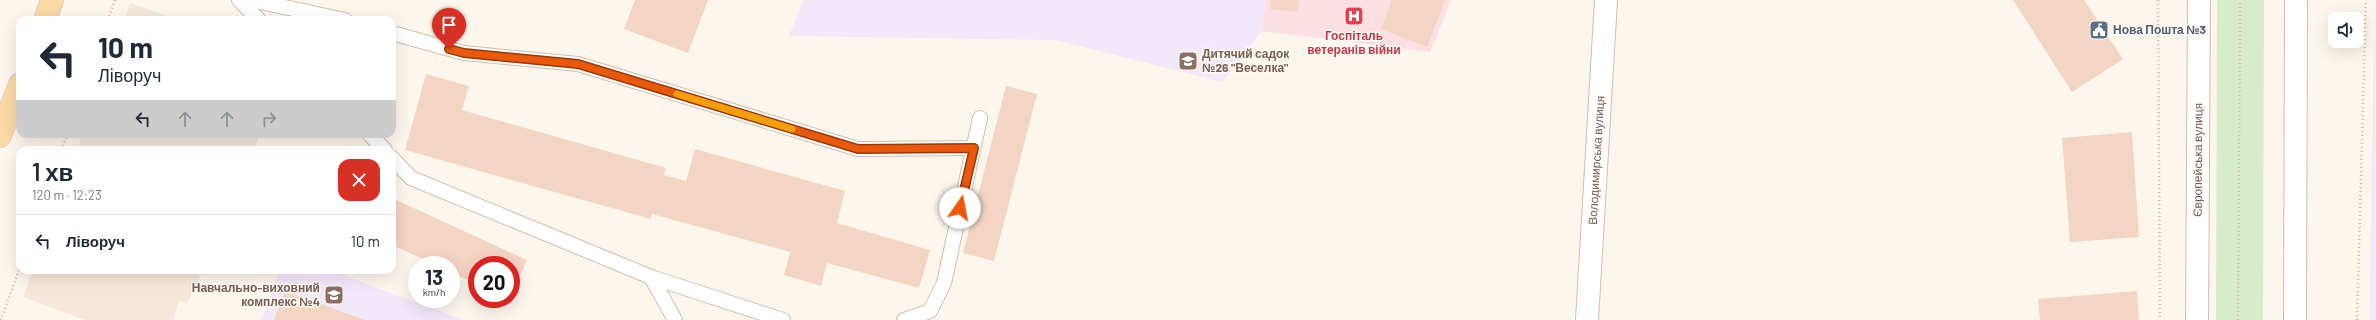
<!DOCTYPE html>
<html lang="uk">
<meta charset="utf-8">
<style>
:root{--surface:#fff;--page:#f2f2f3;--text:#1f2937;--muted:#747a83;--line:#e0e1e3}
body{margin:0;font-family:Barlow,sans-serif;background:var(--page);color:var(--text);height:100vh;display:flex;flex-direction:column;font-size:15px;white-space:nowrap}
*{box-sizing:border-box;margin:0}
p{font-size:13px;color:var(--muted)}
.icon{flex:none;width:22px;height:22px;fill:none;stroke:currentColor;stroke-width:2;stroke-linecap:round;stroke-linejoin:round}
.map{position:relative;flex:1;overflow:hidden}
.side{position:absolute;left:16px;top:146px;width:380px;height:128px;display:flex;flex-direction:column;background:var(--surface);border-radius:12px;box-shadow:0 4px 16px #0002}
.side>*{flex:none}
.hud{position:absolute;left:16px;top:16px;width:380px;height:122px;border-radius:12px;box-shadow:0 4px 16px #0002;background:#fff;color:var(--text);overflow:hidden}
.controls{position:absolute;left:2328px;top:12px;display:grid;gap:8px}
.controls a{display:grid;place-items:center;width:36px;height:36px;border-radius:8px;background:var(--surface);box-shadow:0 4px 16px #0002;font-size:20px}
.speed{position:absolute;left:408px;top:256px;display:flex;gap:8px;font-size:20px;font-weight:700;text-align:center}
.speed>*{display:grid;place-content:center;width:52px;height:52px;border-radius:50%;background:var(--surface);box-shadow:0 4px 16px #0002;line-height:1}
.speed small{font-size:10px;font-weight:400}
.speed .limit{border:6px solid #d22;background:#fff;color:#111}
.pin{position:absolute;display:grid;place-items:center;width:34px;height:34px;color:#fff;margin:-41px -17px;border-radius:50% 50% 50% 0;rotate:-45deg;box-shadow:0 0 4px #0007}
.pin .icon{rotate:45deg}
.me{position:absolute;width:44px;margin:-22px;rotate:12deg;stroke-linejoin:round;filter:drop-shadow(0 0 3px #0008)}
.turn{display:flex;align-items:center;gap:14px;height:84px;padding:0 16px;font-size:18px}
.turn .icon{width:52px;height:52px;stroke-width:2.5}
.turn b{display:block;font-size:28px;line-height:34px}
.lanes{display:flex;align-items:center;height:38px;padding:0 16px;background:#0003;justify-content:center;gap:20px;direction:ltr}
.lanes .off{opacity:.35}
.round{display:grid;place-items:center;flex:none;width:42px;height:42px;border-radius:12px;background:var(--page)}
.head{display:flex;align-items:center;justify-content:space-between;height:68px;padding:0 16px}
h1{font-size:24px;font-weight:600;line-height:30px}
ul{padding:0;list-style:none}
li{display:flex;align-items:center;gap:12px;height:52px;padding:0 16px;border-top:1px solid var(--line)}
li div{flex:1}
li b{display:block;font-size:15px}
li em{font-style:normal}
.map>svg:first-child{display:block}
.residential{fill:#f5e8da}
.education{fill:#f3e8fa}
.medical{fill:#fbdfe3}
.green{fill:#d8ecc9}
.building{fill:#f3d5c3}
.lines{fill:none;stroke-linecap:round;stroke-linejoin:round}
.service-casing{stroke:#d1beb0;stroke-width:16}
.minor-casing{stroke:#d1beb0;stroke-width:24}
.tertiary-casing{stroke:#d1beb0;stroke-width:24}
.primary-casing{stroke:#dad1cd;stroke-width:24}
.path{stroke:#d9b8a5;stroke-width:2.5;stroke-dasharray:1 3;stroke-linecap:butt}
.service{stroke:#fff;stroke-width:14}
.minor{stroke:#fff;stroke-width:22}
.tertiary{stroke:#fff;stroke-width:22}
.primary{stroke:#fbd9a5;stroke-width:22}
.route-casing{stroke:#983908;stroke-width:10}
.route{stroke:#ea580c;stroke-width:7}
.slow{stroke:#f59e0b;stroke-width:7}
.labels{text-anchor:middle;stroke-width:3;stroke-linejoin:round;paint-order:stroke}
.service-label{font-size:12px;font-weight:bold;fill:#4e5e75;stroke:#fffaf3;text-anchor:start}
.health-label{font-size:12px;font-weight:bold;fill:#be3a42;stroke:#fffaf3}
.education-label{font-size:12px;font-weight:bold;fill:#785e54;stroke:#fffaf3;text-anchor:start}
.street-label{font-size:12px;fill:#7a5c4d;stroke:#fffaf3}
</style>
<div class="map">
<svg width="2376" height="320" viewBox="0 0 2376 320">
<rect width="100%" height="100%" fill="#fdf6ec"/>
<g class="residential">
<polygon points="130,3 159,13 177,20 124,20"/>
<polygon points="82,134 260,134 254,150 77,150"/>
<polygon points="33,270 203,270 187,304 179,301 173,320 85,320 23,297"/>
</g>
<g class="education">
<polygon points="803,0 1266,0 1262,31 1222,82 1056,40 789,36"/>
<polygon points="2375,0 2376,320 2370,320 2370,269"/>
<polygon points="280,270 329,270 464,320 261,320"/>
</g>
<polygon class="medical" points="1266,0 1451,0 1430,52 1262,31"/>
<polygon class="green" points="2217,0 2264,0 2263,320 2216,320"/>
<g class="building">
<polygon points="635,0 708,0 688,53 624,29"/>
<polygon points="1271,0 1299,0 1297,12 1270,9"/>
<polygon points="1392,0 1445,0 1427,47 1381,29"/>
<polygon points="2013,0 2084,0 2123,59 2072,92"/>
<polygon points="426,74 469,86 462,110 666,168 664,175 686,181 695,149 845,191 837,223 930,250 919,288 827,263 821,286 784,275 790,252 652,214 651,219 405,150"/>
<polygon points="1006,86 1037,94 994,261 963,253"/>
<polygon points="2132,132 2139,237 2070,242 2062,138"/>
<polygon points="392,198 527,260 511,296 511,265 477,265 477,284 451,272 451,265 436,265 392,245"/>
<polygon points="285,291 365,320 274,320"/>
<polygon points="2137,291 2139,320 2040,320 2038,299"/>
</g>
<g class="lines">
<g class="service-casing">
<g id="service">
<polyline points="239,0 259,20"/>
<polyline points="251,0 345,20"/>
<polyline points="392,33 464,53 578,64 858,149 973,148"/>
<polyline points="369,134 385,150"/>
<polyline points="392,158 411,178 651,277 783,320"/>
<polyline points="651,277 675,320"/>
<polyline points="904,320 930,311 944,283 980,118"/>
</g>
</g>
<g class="minor-casing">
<g id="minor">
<path id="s1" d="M1587 320 1606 0"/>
</g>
</g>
<g class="tertiary-casing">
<g id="tertiary">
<path id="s2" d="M2197 320 2199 0"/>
<polyline points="2295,320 2296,0"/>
</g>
</g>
<g class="primary-casing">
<g id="primary">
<polyline points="45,20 52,0"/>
<polyline points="0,136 20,84"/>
</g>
</g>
<g class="path">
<polyline points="2158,0 2160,320"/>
<polyline points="108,20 115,0"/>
<polyline points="62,150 67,134"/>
<polyline points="1,320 20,267"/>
<polyline points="2238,320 2240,0"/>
<polyline points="2357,320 2366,0"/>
</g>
<use href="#service" class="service"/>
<use href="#minor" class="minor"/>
<use href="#tertiary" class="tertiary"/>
<use href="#primary" class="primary"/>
</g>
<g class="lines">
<g class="route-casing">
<polyline id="route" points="449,49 464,53 578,64 858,149 974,148 960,208"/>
</g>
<use href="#route" class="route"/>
<polyline class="slow" points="677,94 792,129"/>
</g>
<defs>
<g id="hospital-square" transform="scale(1)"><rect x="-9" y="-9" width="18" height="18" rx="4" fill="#e0444e" stroke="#fffaf3"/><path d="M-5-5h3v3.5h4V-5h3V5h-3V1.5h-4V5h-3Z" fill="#fff"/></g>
<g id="civic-square" transform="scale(1)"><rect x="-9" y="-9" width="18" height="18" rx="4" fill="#5c6f8a" stroke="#fffaf3"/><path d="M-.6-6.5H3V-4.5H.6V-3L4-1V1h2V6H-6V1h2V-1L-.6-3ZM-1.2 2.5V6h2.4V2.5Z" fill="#fff"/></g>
<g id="school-square" transform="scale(1)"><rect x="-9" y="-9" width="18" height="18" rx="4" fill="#8d6e63" stroke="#fffaf3"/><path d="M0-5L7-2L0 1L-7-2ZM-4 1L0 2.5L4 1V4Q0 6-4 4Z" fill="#fff"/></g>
</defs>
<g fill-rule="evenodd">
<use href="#hospital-square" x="1354" y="16"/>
<use href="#civic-square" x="2099" y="30"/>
<use href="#school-square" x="1188" y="61"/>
<use href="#school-square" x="334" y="295"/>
</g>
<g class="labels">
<g class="service-label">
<text x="2113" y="34">Нова Пошта №3</text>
</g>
<g class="health-label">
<text x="1354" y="40">Госпіталь<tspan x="1354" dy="14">ветеранів війни</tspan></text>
</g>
<g class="education-label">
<text x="1202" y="58">Дитячий садок<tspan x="1202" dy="14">№26 "Веселка"</tspan></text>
<text x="320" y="292" text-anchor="end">Навчально-виховний<tspan x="320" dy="14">комплекс №4</tspan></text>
</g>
<g class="street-label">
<text dy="4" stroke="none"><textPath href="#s1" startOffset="160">Володимирська вулиця</textPath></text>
<text dy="4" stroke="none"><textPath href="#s2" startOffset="160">Європейська вулиця</textPath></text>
</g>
</g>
</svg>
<div class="controls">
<a><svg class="icon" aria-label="sound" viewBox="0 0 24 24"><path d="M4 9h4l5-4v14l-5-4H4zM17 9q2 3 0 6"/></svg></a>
</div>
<div class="speed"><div>13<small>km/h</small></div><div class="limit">20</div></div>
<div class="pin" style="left:449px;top:49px;background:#d93025"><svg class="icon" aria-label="arrive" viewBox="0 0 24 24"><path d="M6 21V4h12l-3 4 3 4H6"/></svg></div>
<svg class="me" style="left:960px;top:208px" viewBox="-20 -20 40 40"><circle r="19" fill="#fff"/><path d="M0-13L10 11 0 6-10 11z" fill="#ea580c"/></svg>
<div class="hud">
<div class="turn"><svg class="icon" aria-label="left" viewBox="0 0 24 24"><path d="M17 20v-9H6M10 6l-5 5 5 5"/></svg><div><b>10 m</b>Ліворуч</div></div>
<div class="lanes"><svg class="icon" aria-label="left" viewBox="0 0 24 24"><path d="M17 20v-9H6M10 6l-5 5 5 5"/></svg><svg class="icon off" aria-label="ahead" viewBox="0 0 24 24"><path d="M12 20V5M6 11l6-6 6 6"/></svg><svg class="icon off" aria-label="ahead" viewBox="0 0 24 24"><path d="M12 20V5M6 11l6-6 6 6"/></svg><svg class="icon off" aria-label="right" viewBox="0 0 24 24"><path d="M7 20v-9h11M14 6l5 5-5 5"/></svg></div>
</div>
<section class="side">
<div class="head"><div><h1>1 хв</h1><p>120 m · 12:23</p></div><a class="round" style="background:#d93025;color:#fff"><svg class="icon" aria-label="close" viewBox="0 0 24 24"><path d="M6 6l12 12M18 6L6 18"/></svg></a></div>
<ul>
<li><svg class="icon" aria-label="left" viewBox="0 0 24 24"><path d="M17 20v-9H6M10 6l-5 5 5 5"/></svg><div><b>Ліворуч</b></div><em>10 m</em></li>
</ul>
</section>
</div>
